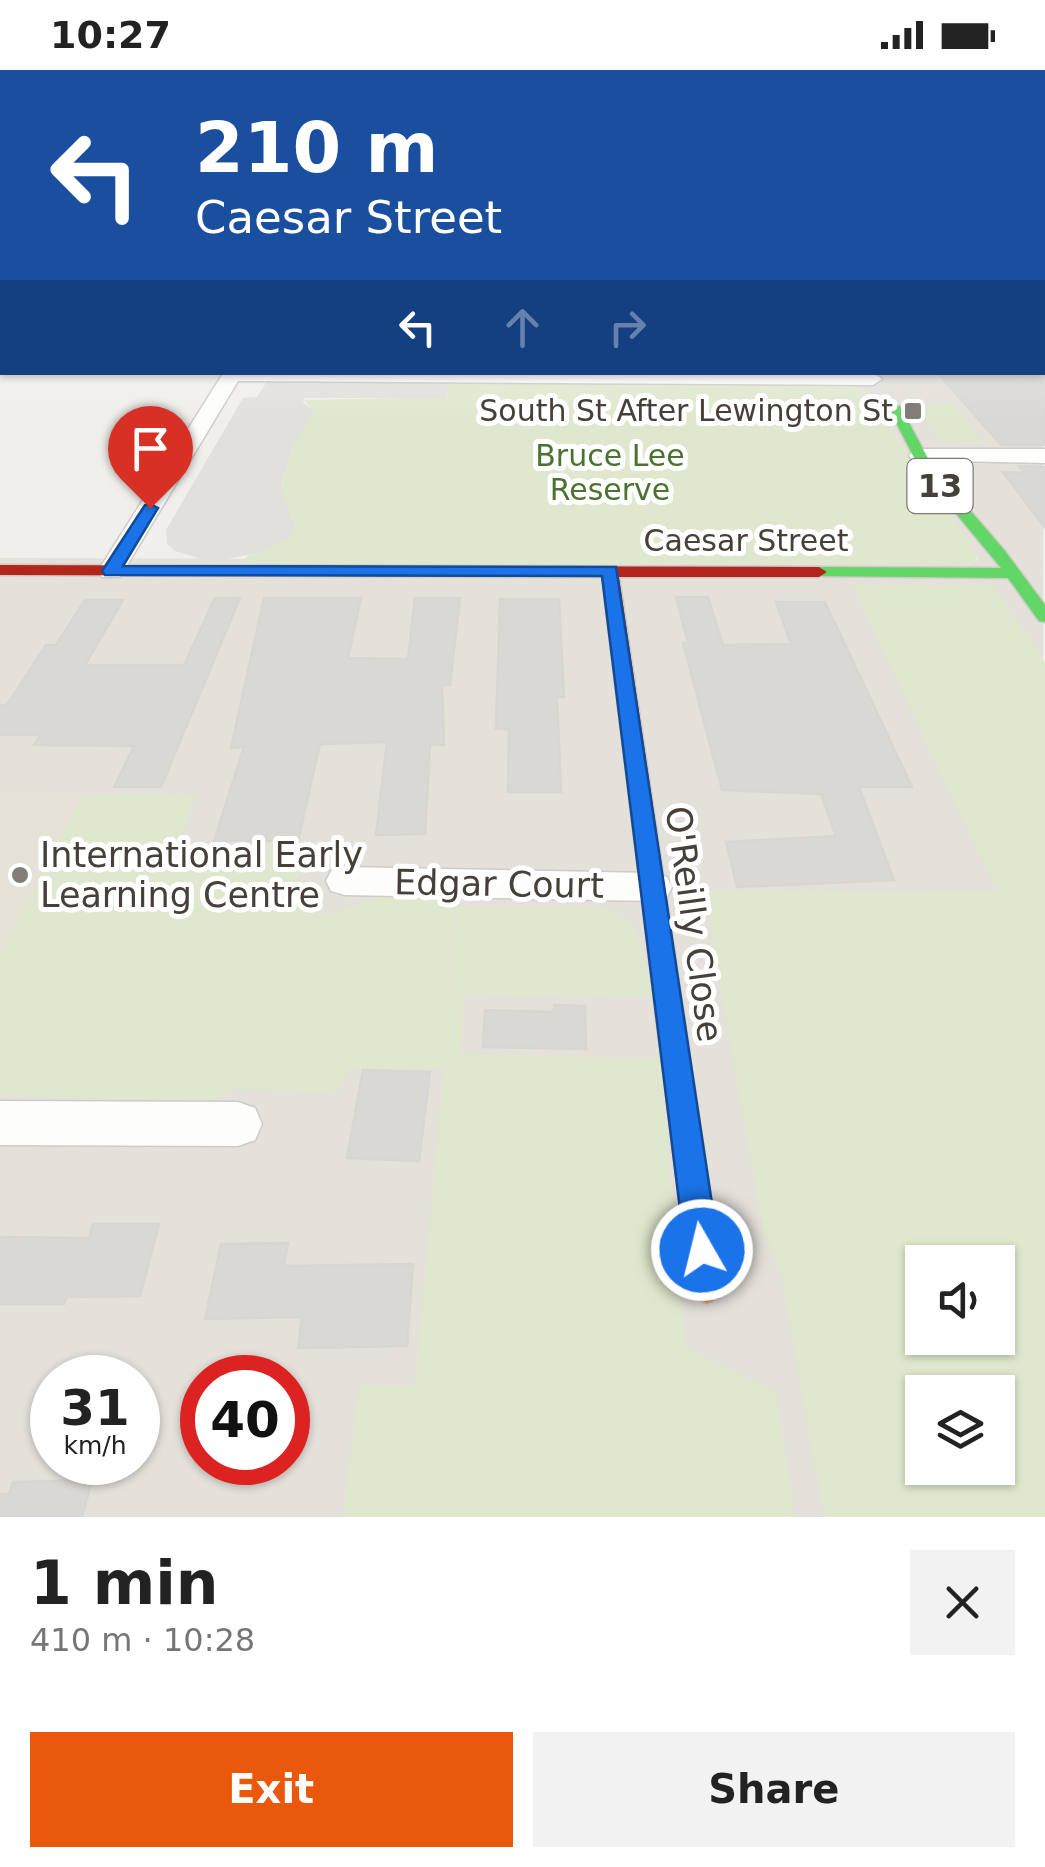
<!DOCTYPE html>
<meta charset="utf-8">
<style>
:root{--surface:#fff;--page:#f2f2f2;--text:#222;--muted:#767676;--accent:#ea580c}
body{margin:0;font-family:"DejaVu Sans",sans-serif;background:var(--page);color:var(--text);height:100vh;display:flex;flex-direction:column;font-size:38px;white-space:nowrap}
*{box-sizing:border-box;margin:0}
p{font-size:32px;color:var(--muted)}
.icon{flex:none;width:55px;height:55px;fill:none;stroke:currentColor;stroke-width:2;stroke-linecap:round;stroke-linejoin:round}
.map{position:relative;height:1447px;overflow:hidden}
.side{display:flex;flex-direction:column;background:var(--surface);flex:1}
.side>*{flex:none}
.banner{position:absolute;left:0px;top:0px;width:1045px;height:305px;box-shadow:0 2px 8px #0004;background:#1a4fa0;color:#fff;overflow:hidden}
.fabs{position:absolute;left:905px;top:1175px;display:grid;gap:20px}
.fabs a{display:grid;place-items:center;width:110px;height:110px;border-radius:0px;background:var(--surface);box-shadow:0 2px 8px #0004;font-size:50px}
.speed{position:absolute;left:30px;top:1285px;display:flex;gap:20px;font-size:50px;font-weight:700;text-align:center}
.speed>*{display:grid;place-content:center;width:130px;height:130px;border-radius:50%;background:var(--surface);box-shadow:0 2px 8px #0004;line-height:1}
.speed small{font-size:25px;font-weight:400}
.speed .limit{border:15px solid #d22;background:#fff;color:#111}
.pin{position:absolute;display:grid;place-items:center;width:85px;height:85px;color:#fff;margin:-102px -42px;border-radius:50% 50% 50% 0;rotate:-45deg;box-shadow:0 0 10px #0007}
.pin .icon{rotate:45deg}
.me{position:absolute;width:110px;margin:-55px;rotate:352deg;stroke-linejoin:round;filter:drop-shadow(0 0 8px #0008)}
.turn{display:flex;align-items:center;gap:35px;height:210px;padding:0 30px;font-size:45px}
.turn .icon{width:130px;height:130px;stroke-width:2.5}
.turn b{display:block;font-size:70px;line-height:85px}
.lanes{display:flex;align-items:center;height:95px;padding:0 30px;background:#0003;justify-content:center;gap:50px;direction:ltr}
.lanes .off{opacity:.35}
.round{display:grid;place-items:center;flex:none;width:105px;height:105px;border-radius:0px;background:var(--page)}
.head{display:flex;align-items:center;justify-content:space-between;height:170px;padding:0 30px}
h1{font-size:60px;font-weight:800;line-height:75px}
.primary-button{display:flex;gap:20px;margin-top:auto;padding:20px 30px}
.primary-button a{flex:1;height:115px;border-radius:0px;background:var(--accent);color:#fff;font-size:40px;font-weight:800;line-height:115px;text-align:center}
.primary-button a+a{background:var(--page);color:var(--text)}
.status{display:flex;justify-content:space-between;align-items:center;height:70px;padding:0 50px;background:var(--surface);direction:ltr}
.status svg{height:28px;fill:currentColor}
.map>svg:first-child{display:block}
.residential{fill:#e4e0da;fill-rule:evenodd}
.education{fill:#e7e2d7}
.green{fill:#dfe8ce;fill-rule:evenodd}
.parking{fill:#e2e0dc}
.building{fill:#dad8d4;stroke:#d9d6d1;stroke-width:2.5}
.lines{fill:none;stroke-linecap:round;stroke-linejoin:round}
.street-casing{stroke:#ceccc9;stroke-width:3}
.fast-casing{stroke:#cfcbc3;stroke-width:3}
.slow-casing{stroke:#cfcbc3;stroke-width:3}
.jam-casing{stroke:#cfcbc3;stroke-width:3}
.street{fill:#fdfdfc;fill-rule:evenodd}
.fast{fill:#63d668;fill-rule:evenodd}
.slow{fill:#ff974d;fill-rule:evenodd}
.jam{fill:#b3261e;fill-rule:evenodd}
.route{fill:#1a73e8;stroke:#114b97;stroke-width:2.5}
.poi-dot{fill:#827d77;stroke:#fff;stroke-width:4}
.labels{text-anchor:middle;stroke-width:10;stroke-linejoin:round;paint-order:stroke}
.far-poi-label{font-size:30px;fill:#464038;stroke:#fff;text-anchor:end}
.far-park-label{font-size:30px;fill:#4b7230;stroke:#fff}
.far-street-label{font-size:30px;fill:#464038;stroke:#fff}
.shield{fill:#fff;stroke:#7e7974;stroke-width:2.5}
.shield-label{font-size:32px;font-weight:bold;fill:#464038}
.poi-label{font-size:35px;fill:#464038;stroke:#fff;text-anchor:start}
.street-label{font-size:35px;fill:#464038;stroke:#fff}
</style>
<div class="status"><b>10:27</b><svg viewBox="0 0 49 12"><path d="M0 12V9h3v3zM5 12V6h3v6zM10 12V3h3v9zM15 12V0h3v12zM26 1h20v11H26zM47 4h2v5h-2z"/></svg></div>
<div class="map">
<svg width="1045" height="1447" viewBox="0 0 1045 1447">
<rect width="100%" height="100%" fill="#f1efeb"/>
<path class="residential" d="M1042 148 1045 1447H0V488L977 491 978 486 866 322 849 313 843 303 1042 302ZM922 1192H998V1268H922ZM52 1308H138V1392H52ZM202 1308H288V1392H202ZM922 1322H998V1398H922Z"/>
<polygon class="education" points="0,723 82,724 0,885"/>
<g class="green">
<polygon points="449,310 849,313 866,322 978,486 973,494 242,494 247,486 276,475 295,456 281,418 291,380 313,341 304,330 446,327"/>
<polygon points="915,335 953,335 985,374 938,370"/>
<path d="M852 515 993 516 1045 592V1447H824L782 1206 764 1165 704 821 997 822ZM922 1192H998V1268H922ZM922 1322H998V1398H922Z"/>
<polygon points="82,724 196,725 176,781 315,780 297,808 297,833 310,842 331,844 385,825 455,822 447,946 456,837 604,837 631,849 655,928 465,925 460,984 661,988 685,1277 776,1322 796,1447 343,1447 359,1315 415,1316 444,998 352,998 335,1023 236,1019 204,1033 0,1025 0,885"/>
</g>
<polygon class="parking" points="268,310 449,310 446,328 305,328 303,332 314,341 291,380 281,417 295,456 288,468 263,482 227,489 201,489 175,481 167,474 166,460 243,328 257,327"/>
<g class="building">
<polygon points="937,302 1045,302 1045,375 1001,375"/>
<polygon points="1019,396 1045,397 1045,458 1003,402 1025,403"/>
<polygon points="676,527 708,527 723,575 791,574 776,532 825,532 912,717 859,717 894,810 737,817 726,772 836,766 821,724 722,720 683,573 688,573"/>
<polygon points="215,528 240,528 161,717 114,717 134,676 34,675 40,665 0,665 0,635 7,635 46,575 56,575 85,530 123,530 85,595 184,595"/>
<polygon points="264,528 361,528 348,588 408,589 415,528 460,528 450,615 442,615 444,675 430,675 425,764 376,765 387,672 320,674 298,771 214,771 244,677 231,678"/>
<polygon points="500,529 559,529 564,627 557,627 561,722 508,722 509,659 496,659"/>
<polygon points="554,935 585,936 586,979 483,977 485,940 554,942"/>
<polygon points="363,1000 430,1002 419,1091 347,1088"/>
<polygon points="93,1154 159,1154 140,1226 67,1227 64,1234 0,1234 0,1167 89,1168"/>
<polygon points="288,1173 284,1196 413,1194 407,1276 298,1278 302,1247 205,1249 221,1174"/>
<polygon points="92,1410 82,1447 0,1447 0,1424 9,1424 13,1412"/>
</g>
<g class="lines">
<g class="street-casing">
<g id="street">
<rect x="1042" y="166" width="3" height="8"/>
<rect x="0" y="223" width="2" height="10"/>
<polygon points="1042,239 1045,240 1045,251 1042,250"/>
<polygon points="224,302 873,303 882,309 873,315 238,311 120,507 102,507 98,501"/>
<polygon points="920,379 1045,379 1045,393 912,390 909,385"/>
<polygon points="345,797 653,803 667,807 672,817 667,827 653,831 345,825 331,821 326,811 331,801"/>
<polygon points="0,1031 238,1032 255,1038 262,1054 255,1070 238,1076 0,1075"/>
</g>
</g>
<g class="fast-casing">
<polygon id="fast" points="890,336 900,336 932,396 1005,481 1045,535 1045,552 1039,551 1008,508 813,506 813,498 819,497 1001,498 921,401 889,339"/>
</g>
<g class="slow-casing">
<g id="slow">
<polygon points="2,197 2,203 0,204 0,198"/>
<polygon points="670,934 680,938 684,946 724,1216 719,1228 707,1233 695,1228 690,1216 656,946 660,938"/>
</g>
</g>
<g class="jam-casing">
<polygon id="jam" points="0,495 819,497 827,502 819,507 619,507 684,946 680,954 670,958 660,954 656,946 602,507 0,505"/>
</g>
<use href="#street" class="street"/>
<use href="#fast" class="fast"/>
<use href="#slow" class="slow"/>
<use href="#jam" class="jam"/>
</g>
<linearGradient id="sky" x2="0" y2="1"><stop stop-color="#98c4e9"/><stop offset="0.42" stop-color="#f9f8f6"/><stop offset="1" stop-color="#f9f8f6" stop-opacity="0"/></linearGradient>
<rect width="1045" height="350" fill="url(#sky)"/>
<polygon class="route" points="150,434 158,438 123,496 616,497 719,1180 714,1192 702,1197 690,1192 685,1180 602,506 105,505 102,501 145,435"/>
<g class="poi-dot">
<rect x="903" y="331" width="20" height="20" rx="5"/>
<circle cx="20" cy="805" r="10"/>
</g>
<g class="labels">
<g class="far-poi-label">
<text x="893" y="351">South St After Lewington St</text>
</g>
<g class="far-park-label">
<text x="610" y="396">Bruce Lee<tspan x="610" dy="34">Reserve</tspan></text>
</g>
<g class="far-street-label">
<text x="746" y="481">Caesar Street</text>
</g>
<rect class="shield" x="907.5" y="389" width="65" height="54" rx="8"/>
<g class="shield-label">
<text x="940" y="427">13</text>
</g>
<g class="poi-label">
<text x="40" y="797">International Early<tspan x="40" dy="40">Learning Centre</tspan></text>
</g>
<g class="street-label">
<text transform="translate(499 814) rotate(1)" y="12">Edgar Court</text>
<text transform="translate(694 854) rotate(82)" y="12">O'Reilly Close</text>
</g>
</g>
</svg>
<div class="fabs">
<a><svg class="icon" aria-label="sound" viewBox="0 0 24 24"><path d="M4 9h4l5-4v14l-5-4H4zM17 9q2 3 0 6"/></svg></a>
<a><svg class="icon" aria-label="layers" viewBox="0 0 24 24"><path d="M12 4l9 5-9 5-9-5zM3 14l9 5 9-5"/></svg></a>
</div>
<div class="speed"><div>31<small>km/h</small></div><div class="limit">40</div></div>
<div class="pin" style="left:150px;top:438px;background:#d93025"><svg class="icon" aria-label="arrive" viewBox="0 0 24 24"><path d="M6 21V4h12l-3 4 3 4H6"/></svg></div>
<svg class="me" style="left:702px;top:1180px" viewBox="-20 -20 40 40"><circle r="17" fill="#1a73e8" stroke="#fff" stroke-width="3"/><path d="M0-11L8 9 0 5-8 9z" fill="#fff"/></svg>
<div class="banner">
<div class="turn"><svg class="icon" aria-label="left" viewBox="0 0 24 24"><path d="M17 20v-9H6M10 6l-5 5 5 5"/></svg><div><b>210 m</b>Caesar Street</div></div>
<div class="lanes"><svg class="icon" aria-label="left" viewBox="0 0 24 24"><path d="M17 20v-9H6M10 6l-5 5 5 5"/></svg><svg class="icon off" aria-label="ahead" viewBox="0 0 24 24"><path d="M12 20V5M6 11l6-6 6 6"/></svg><svg class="icon off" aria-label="right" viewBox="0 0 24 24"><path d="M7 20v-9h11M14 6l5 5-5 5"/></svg></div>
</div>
</div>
<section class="side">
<div class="head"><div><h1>1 min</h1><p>410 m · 10:28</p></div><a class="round"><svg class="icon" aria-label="close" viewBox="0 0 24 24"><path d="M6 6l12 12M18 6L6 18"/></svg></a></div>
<div class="primary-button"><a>Exit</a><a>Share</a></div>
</section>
